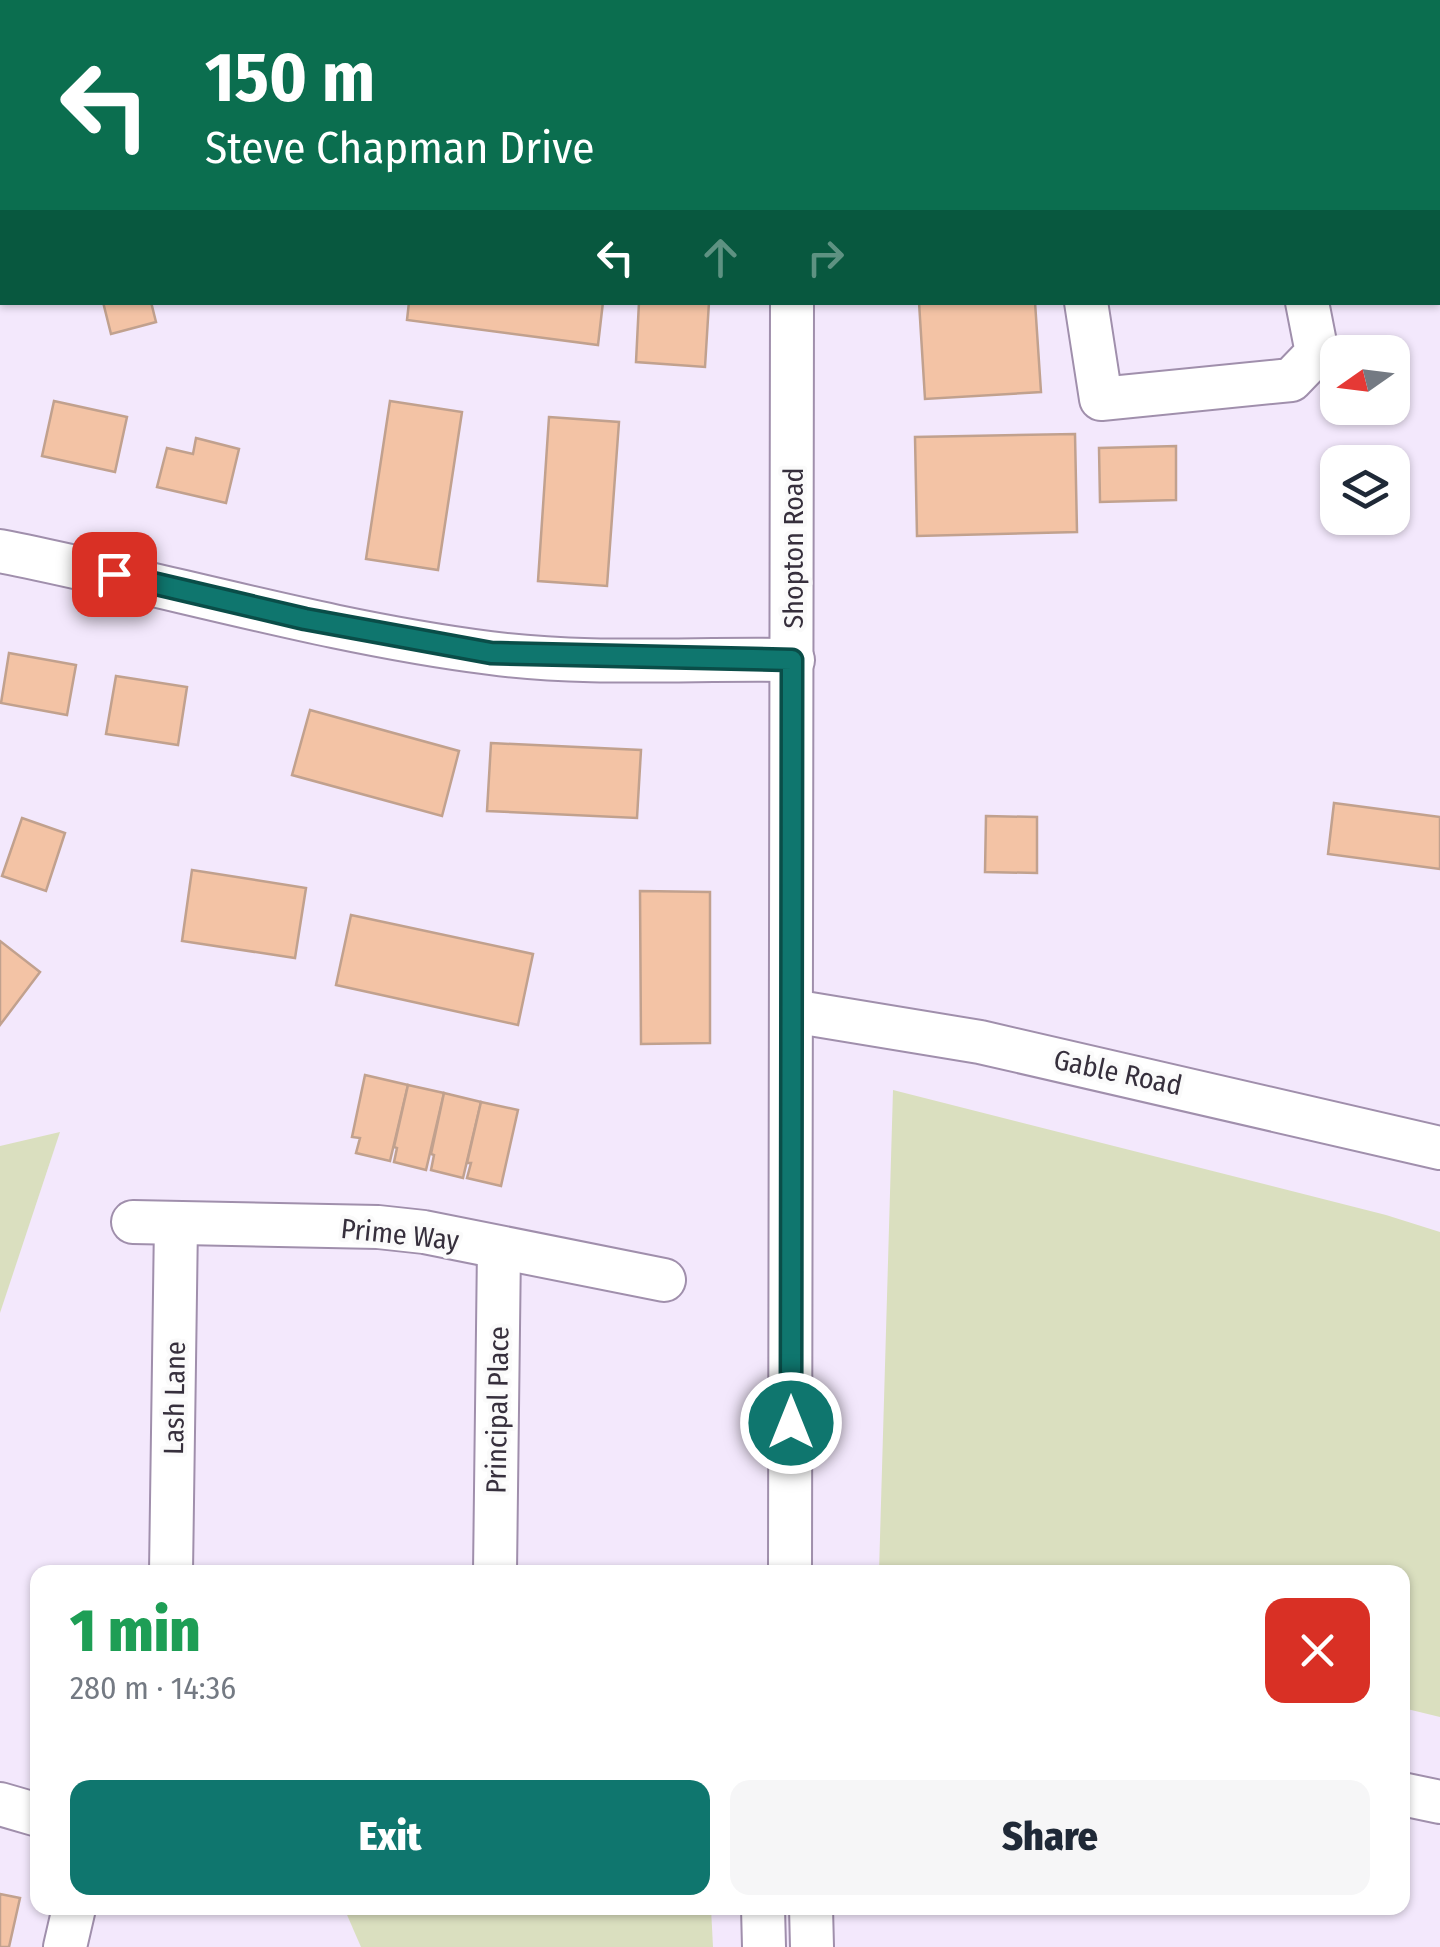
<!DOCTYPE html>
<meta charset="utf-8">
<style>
:root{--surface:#fff;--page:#f6f6f7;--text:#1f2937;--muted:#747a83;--accent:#0f766e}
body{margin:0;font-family:"Fira Sans Condensed",sans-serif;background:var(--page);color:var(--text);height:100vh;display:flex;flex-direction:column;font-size:38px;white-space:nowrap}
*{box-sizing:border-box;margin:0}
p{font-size:32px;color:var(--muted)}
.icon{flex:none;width:55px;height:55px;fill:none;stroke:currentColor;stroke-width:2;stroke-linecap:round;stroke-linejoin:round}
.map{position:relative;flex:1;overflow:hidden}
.details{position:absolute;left:30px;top:1565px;width:1380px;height:350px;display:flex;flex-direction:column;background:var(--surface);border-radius:20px;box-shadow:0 2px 8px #0004}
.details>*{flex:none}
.top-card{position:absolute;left:0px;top:0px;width:1440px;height:305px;box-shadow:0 2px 8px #0004;background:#0b6e4f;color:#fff;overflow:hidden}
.needle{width:65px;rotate:256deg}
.tools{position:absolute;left:1320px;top:335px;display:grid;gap:20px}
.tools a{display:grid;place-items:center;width:90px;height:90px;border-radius:20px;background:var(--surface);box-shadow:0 2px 8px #0004;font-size:50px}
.pin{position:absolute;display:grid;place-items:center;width:85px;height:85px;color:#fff;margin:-42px;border-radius:20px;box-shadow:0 5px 15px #0006}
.me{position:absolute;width:110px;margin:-55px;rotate:0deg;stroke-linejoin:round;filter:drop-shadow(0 0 8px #0008)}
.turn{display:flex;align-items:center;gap:35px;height:210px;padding:0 40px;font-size:45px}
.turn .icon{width:130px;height:130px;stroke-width:2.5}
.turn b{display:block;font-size:70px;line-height:85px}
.lanes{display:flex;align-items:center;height:95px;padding:0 40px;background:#0003;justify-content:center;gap:50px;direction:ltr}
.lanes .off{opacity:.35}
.round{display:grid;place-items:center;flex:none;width:105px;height:105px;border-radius:20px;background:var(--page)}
.headline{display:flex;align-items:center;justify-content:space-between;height:170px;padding:0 40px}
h1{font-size:60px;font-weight:800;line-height:75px;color:#1e9e55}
.button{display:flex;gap:20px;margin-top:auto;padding:20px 40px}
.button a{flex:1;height:115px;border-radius:20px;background:var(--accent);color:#fff;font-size:40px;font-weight:800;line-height:115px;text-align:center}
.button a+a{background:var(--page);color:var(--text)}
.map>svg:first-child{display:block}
.green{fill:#dadfbf}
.building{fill:#f3c3a5;stroke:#c1a18e;stroke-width:2.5}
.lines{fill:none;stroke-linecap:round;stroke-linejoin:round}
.minor-casing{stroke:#a08fac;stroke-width:46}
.minor{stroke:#fff;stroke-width:42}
.route-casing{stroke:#0a4d48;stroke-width:25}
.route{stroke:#0f766e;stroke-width:18}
.labels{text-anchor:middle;stroke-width:8;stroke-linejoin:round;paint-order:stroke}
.street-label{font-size:28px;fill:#362f3c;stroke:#fafafa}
</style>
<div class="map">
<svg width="1440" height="1947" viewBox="0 0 1440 1947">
<rect width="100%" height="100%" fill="#f3e8fc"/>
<g class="green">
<polygon points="137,0 742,0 742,2 138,2"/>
<polygon points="893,1090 1386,1215 1440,1232 1440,1717 1403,1708 1402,1572 879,1572"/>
<polygon points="60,1132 0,1313 0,1146"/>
<polygon points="344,1908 711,1908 713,1947 361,1947"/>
</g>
<g class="building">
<polygon points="103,302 151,302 156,322 111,334"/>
<polygon points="409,302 603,302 598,345 407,320"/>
<polygon points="639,302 709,302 705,367 636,362"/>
<polygon points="919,302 1035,302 1041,392 925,399"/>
<polygon points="54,401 127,417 115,472 42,456"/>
<polygon points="390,401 462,412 438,570 366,559"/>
<polygon points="549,417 619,422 607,586 538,581"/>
<polygon points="1075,434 1077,532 917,536 915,437"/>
<polygon points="196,438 239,449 226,503 157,487 167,448 193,454"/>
<polygon points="1176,446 1176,500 1100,502 1099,448"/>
<polygon points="9,653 76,665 67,715 1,703"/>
<polygon points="116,676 187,687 178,745 106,734"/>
<polygon points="310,710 459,751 442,816 292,775"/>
<polygon points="491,743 641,750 637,818 487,811"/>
<polygon points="1334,803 1440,817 1440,869 1328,854"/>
<polygon points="986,816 1037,817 1037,873 985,872"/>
<polygon points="22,818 65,833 46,891 2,876"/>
<polygon points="192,870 306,888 295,958 182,941"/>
<polygon points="640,891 710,892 710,1043 641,1044"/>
<polygon points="351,915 533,954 518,1025 336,985"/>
<polygon points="0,941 40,972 0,1025"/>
<polygon points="365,1075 408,1085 390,1161 356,1153 360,1138 352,1137"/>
<polygon points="408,1085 444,1093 426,1170 394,1162 397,1148 394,1147"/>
<polygon points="444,1093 481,1102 463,1178 431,1170 434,1155 431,1154"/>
<polygon points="481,1102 518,1110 501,1186 467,1178 471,1163 467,1163"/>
<polygon points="0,1894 20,1898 9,1947 0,1947"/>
</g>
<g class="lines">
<g class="minor-casing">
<g id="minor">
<polyline points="792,2 805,2"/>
<polyline points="1086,302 1101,399 1291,380 1317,353 1307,302"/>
<path d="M0 551C163 583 324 632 490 653 587 666 694 658 793 660"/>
<polyline points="792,1011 980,1042 1440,1148"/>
<polyline points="133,1222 378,1227 424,1232 664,1280"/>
<polyline points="171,1572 176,1223"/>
<polyline points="495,1572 499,1248"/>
<polyline points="790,1572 792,302"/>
<polyline points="1402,1794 1440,1802"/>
<polyline points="0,1804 38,1815"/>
<polyline points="763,1908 764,1947"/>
<polyline points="811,1908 812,1947"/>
<polyline points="65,1947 74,1908"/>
</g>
</g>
<use href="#minor" class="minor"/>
</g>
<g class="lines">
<g class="route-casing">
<polyline id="route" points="114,574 305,619 491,653 792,660 791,1423"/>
</g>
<use href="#route" class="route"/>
</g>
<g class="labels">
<g class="street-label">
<text transform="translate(793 548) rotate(-90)" y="10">Shopton Road</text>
<text transform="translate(1118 1072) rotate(12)" y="10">Gable Road</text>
<text transform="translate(400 1234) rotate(6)" y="10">Prime Way</text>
<text transform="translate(174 1398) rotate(-89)" y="10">Lash Lane</text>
<text transform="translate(497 1410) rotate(-89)" y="10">Principal Place</text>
</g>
</g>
</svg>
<div class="tools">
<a><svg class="needle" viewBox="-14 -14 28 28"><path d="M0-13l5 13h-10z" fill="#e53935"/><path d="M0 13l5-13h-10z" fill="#747a83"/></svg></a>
<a><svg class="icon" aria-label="layers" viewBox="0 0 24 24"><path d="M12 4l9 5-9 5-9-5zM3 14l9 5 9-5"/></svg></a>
</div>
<div class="pin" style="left:114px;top:574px;background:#d93025"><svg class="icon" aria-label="arrive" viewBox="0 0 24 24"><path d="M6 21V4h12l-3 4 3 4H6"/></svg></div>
<svg class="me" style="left:791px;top:1423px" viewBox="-20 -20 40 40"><circle r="17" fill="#0f766e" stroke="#fff" stroke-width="3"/><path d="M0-11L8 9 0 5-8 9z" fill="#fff"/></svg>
<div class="top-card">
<div class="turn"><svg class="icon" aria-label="left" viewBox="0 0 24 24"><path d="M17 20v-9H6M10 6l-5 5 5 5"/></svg><div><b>150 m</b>Steve Chapman Drive</div></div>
<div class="lanes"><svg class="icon" aria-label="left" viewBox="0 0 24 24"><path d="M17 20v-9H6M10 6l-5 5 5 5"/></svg><svg class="icon off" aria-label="ahead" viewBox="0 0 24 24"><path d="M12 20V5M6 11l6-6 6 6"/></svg><svg class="icon off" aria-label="right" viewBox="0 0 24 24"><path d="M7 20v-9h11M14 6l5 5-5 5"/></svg></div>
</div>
<section class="details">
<div class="headline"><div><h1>1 min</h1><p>280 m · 14:36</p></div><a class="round" style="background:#d93025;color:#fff"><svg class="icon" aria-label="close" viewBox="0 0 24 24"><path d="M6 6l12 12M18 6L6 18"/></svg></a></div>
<div class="button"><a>Exit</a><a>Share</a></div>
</section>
</div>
